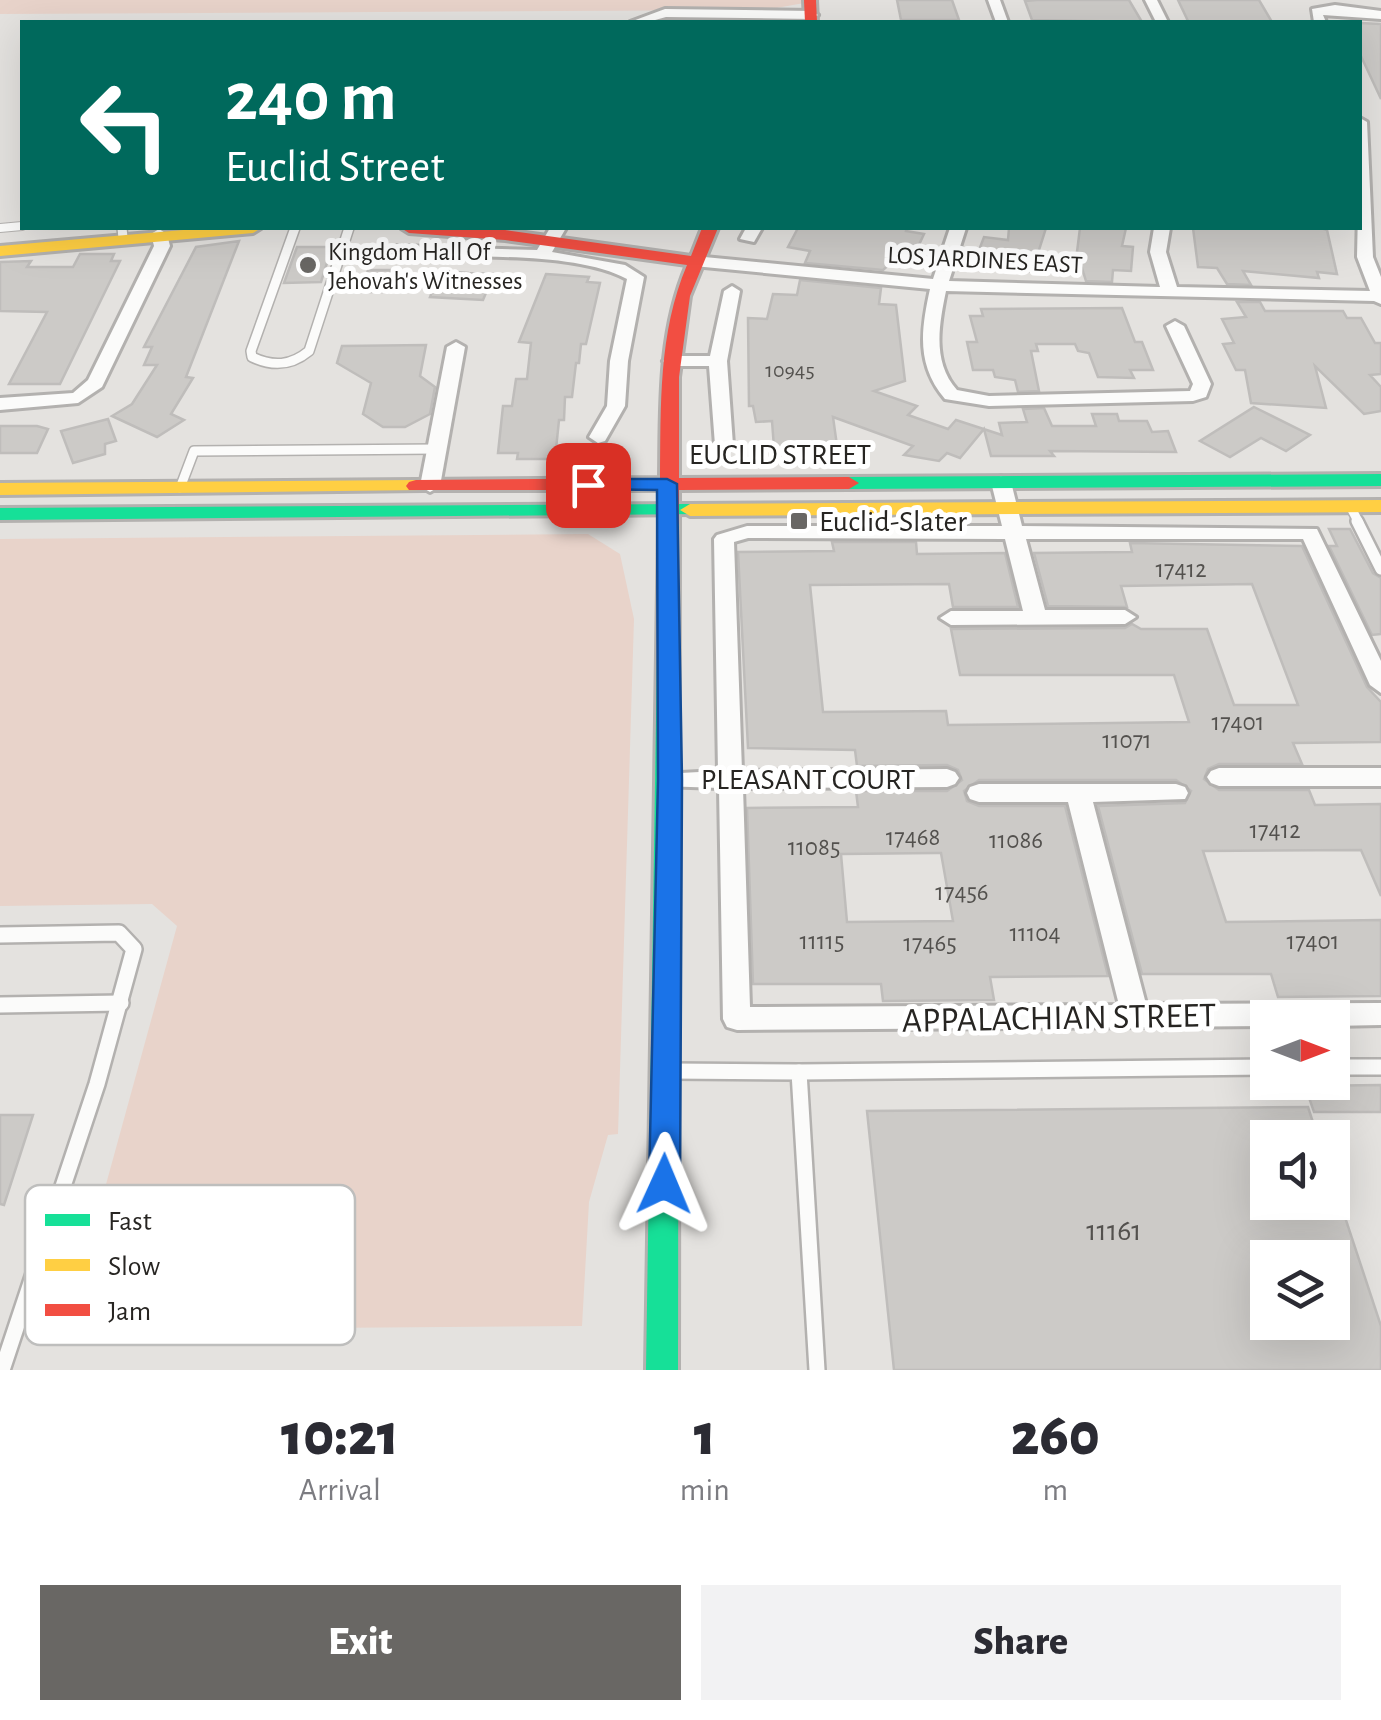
<!DOCTYPE html>
<style>
:root{--surface:#fff;--page:#f2f2f3;--text:#2b2b33;--muted:#7c7c81;--accent:#696764}
body{margin:0;font-family:"Alegreya Sans",sans-serif;background:var(--page);color:var(--text);height:100vh;display:flex;flex-direction:column;font-size:38px;white-space:nowrap}
*{box-sizing:border-box;margin:0}
p{font-size:32px;color:var(--muted)}
.icon{flex:none;width:55px;height:55px;fill:none;stroke:currentColor;stroke-width:2;stroke-linecap:round;stroke-linejoin:round}
.map{position:relative;height:1370px;overflow:hidden}
.details{display:flex;flex-direction:column;background:var(--surface);flex:1}
.details>*{flex:none}
.top-card{position:absolute;left:20px;top:20px;width:1342px;height:210px;border-radius:0px;box-shadow:0 10px 40px #0002;background:#00695c;color:#fff;overflow:hidden}
.needle{width:65px;rotate:90deg}
.buttons{position:absolute;left:1250px;top:1000px;display:grid;gap:20px}
.buttons a{display:grid;place-items:center;width:100px;height:100px;border-radius:0px;background:var(--surface);box-shadow:0 10px 40px #0002;font-size:50px}
.pin{position:absolute;display:grid;place-items:center;width:85px;height:85px;color:#fff;margin:-42px;border-radius:20px;box-shadow:0 5px 15px #0006}
.me{position:absolute;width:110px;margin:-55px;rotate:1deg;stroke-linejoin:round;filter:drop-shadow(0 0 8px #0008)}
.turn{display:flex;align-items:center;gap:35px;height:210px;padding:0 40px;font-size:45px}
.turn .icon{width:130px;height:130px;stroke-width:2.5}
.turn b{display:block;font-size:70px;line-height:85px}
.eta{display:flex;justify-content:space-evenly;align-items:center;height:170px;text-align:center}
.eta b{font-size:60px;font-weight:800;line-height:70px}
.cta{display:flex;gap:20px;margin-top:auto;padding:20px 40px}
.cta a{flex:1;height:115px;border-radius:0px;background:var(--accent);color:#fff;font-size:40px;font-weight:800;line-height:115px;text-align:center}
.cta a+a{background:var(--page);color:var(--text)}
.map>svg:first-child{display:block}
.green{fill:#e8d3ca}
.building{fill:#cccac7;stroke:#bfbdbb;stroke-width:2.5;fill-rule:evenodd}
.lines{fill:none;stroke-linecap:round;stroke-linejoin:round}
.lane-far3-casing{stroke:#b3b1af;stroke-width:10}
.lane-far2-casing{stroke:#b3b1af;stroke-width:12}
.lane-far1-casing{stroke:#b3b1af;stroke-width:16}
.lane-casing{stroke:#b3b1af;stroke-width:20}
.street-casing{stroke:#b3b1af;stroke-width:6}
.fast-casing{stroke:#b3b1af;stroke-width:6}
.slow-casing{stroke:#b3b1af;stroke-width:6}
.jam-casing{stroke:#b3b1af;stroke-width:6}
.lane-far3{stroke:#fbfbfa;stroke-width:8}
.lane-far2{stroke:#fbfbfa;stroke-width:9}
.lane-far1{stroke:#fbfbfa;stroke-width:11}
.lane{stroke:#fbfbfa;stroke-width:15}
.street{fill:#fbfbfa;fill-rule:evenodd}
.fast{fill:#16e098;fill-rule:evenodd}
.slow{fill:#ffcf43;fill-rule:evenodd}
.jam{fill:#f24e42;fill-rule:evenodd}
.route{fill:#1a73e8;stroke:#114b97;stroke-width:2.5}
.poi-dot{fill:#696764;stroke:#fff;stroke-width:4}
.labels{text-anchor:middle;stroke-width:10;stroke-linejoin:round;paint-order:stroke}
.far-number-label{font-size:22px;fill:#53514e}
.far-poi-label{font-size:25px;fill:#272522;stroke:#fff;text-anchor:start}
.far-street-label{font-size:25px;fill:#272522;stroke:#fff}
.number-label{font-size:25px;fill:#53514e}
.street-label{font-size:30px;fill:#272522;stroke:#fff}
.poi-label{font-size:30px;fill:#272522;stroke:#fff;text-anchor:start}
.near-number-label{font-size:30px;fill:#53514e}
.near-street-label{font-size:35px;fill:#272522;stroke:#fff}
.key{fill:#fff;stroke:#bebebd;stroke-width:2.5}
.key-label{font-size:28px;fill:#272522}
</style>
<div class="map">
<svg width="1381" height="1370" viewBox="0 0 1381 1370">
<rect width="100%" height="100%" fill="#e4e2df"/>
<g class="green">
<polygon points="0,0 821,0 765,10 0,14"/>
<polygon points="588,534 620,554 634,619 618,1134 608,1135 589,1202 582,1326 66,1330 177,926 152,904 0,906 0,539"/>
</g>
<g class="building">
<polygon points="897,0 952,0 959,20 901,20"/>
<polygon points="1037,0 1129,0 1142,22 1032,20 1025,1"/>
<polygon points="1178,0 1259,0 1272,22 1188,21"/>
<polygon points="1360,23 1381,24 1381,99 1360,54"/>
<polygon points="798,228 907,228 906,231 924,234 910,264 892,262 883,270 805,263 810,251 788,247"/>
<polygon points="1009,228 1046,228 1032,272 997,269 1000,261 976,258 984,237 1008,240"/>
<polygon points="1080,228 1126,228 1122,246 1133,247 1131,271 1113,270 1112,282 1086,281 1077,252"/>
<polygon points="1193,228 1321,228 1327,230 1337,274 1317,272 1319,278 1243,271 1251,285 1227,284 1217,268 1198,267"/>
<polygon points="239,241 186,377 193,378 171,414 184,420 157,437 112,416 132,404 157,365 144,365 152,347 144,347 196,247"/>
<polygon points="297,247 332,247 321,282 284,283"/>
<polygon points="80,254 114,254 111,261 120,261 60,384 9,384 47,312 0,311 0,262 31,261 27,267 73,267"/>
<polygon points="368,270 391,270 386,292 362,292"/>
<polygon points="440,271 469,273 494,274 483,300 430,297"/>
<polygon points="546,274 589,277 587,282 600,283 586,344 581,344 579,363 576,363 572,397 565,397 564,420 559,420 555,459 517,459 518,453 498,453 503,406 512,406 516,379 527,379 531,343 519,342"/>
<polygon points="800,280 881,288 879,304 896,305 905,381 874,391 917,406 908,415 948,429 956,420 1002,435 999,423 1027,422 1023,409 1044,408 1052,426 1096,426 1092,414 1117,414 1119,421 1147,421 1152,432 1168,431 1176,452 1050,451 1054,456 991,456 984,429 960,458 947,453 939,461 904,455 913,446 833,417 839,460 775,461 772,421 756,422 753,406 749,406 748,318 767,319 773,294 797,295"/>
<polygon points="1237,302 1260,302 1265,311 1343,311 1347,318 1361,318 1375,343 1381,343 1381,374 1370,375 1381,387 1381,411 1364,414 1315,366 1326,408 1251,403 1245,370 1236,370 1223,344 1234,343 1222,319 1246,317"/>
<polygon points="1122,308 1135,342 1142,342 1153,370 1130,370 1134,378 1098,377 1089,353 1078,351 1075,344 1036,344 1038,351 1031,351 1039,391 1018,392 1015,380 995,377 993,370 973,370 967,342 977,342 970,316 983,316 981,309"/>
<polygon points="426,345 420,376 435,387 430,414 405,427 383,427 363,414 371,383 337,363 342,346"/>
<polygon points="1254,407 1310,435 1286,451 1261,438 1230,457 1200,441"/>
<polygon points="108,419 116,441 105,444 105,454 73,463 61,431"/>
<polygon points="0,426 37,426 48,429 37,453 0,453"/>
<polygon points="1329,529 1350,529 1373,573 1381,578 1381,634 1372,635 1329,546 1337,546"/>
<path d="M832 542H916L917 554 1005 553 1018 607H953L949 584 810 585 823 712 946 711 948 725 1189 722 1174 675H960L951 629 1125 628 1132 624 1141 629H1207L1234 705H1298L1252 584 1121 586 1127 607 1048 606 1034 553 1132 552 1130 543 1302 546 1367 687 1381 702V742L1293 743 1302 764H1219L1208 769 1204 779 1219 790H1309L1315 805 1381 804V896L1361 850 1203 851 1226 922 1381 920V996L1278 997 1271 974H1142L1098 806 1185 803 1191 791 1176 780H979L964 791 967 801 979 806H1065L1108 976 990 977 994 1000 883 1001 881 984H753L747 808 858 807 856 791H947L962 780 958 770 947 765 857 766 855 750 748 748 738 552 834 551ZM936 853H941L953 921 847 922 841 854Z"/>
<polygon points="1381,1085 1381,1112 1314,1112 1305,1086"/>
<path d="M1308 1107 1318 1138H1268V1202H1340L1381 1326V1370H894L867 1111ZM1268 1258H1332V1322H1268Z"/>
<polygon points="0,1115 33,1115 4,1205 0,1204"/>
</g>
<g class="lines">
<g class="lane-far3-casing">
<polyline id="lane-far3" points="0,228 22,226"/>
</g>
<g class="lane-far2-casing">
<g id="lane-far2">
<polyline points="122,228 123,238"/>
<path d="M295 228 251 351 252 357C273 367 291 366 309 351L349 228"/>
<polyline points="180,488 194,451 437,449"/>
<polyline points="1350,506 1359,523"/>
</g>
</g>
<g class="lane-far1-casing">
<polyline id="lane-far1" points="1357,521 1381,569"/>
</g>
<g class="lane-casing">
<g id="lane">
<polyline points="0,935 119,933 134,949 97,1084 2,1370"/>
<polyline points="0,1005 121,1003"/>
<polyline points="1332,1067 1381,1067"/>
<polyline points="670,1071 799,1072 817,1370"/>
<polyline points="799,1072 1268,1067"/>
</g>
</g>
<g class="street-casing">
<g id="street">
<polygon points="988,0 1000,0 1008,22 996,22"/>
<polygon points="1145,0 1157,0 1168,22 1156,22"/>
<polygon points="1335,5 1381,11 1381,19 1323,15 1326,22 1314,22 1312,9"/>
<polygon points="665,9 812,11 818,15 812,19 666,17 648,22 630,22"/>
<path d="M1360 118 1367 122 1373 257 1381 277V304L1374 301 946 291C939 325 932 362 957 390L989 396 1190 391 1193 384 1166 326 1175 321 1184 326 1211 384 1206 397 1193 401 989 406 945 399C916 365 921 330 930 289L694 266 686 261 694 256 933 279 950 228H966L949 281 1160 287 1150 252 1154 228H1170L1166 252 1177 287 1370 291 1357 257Z"/>
<path d="M550 228H566L552 252 625 265 644 277 628 361 625 406 605 441 598 443 589 437 607 406 610 361 627 279C573 250 459 258 397 256L389 251 397 246 537 250Z"/>
<polygon points="746,228 762,228 754,242 740,239"/>
<polygon points="159,229 167,234 170,246 102,387 78,403 0,410 0,398 73,393 88,380 154,246 151,234"/>
<polygon points="732,286 740,291 727,361 733,445 724,451 715,445 709,366 672,366 663,361 672,356 710,356 724,291"/>
<polygon points="456,342 465,347 440,486 430,492 420,486 447,347"/>
<polygon points="1001,476 1011,482 1022,526 1317,529 1381,661 1381,693 1370,685 1303,539 1026,539 1045,610 1125,610 1136,617 1125,624 951,625 940,618 951,611 1023,611 1005,539 748,538 734,542 742,771 947,769 955,772 959,778 955,784 947,787 743,788 750,1007 1119,1005 1068,802 979,802 970,799 967,793 970,787 979,784 1176,784 1185,787 1188,793 1185,799 1093,802 1146,1004 1381,1003 1381,1025 1332,1026 1332,1018 1268,1018 1268,1026 737,1030 727,1027 723,1019 719,788 662,786 658,780 662,774 718,771 714,539 717,535 747,526 1002,526 991,482"/>
<polygon points="1219,768 1381,768 1381,786 1219,786 1211,783 1207,777 1211,771"/>
</g>
</g>
<g class="fast-casing">
<g id="fast">
<polygon points="1381,474 1381,486 849,489 839,483 849,477"/>
<polygon points="690,504 700,510 697,514 0,520 0,508"/>
<polygon points="669,518 679,524 678,1370 646,1370 659,524"/>
</g>
</g>
<g class="slow-casing">
<g id="slow">
<polygon points="206,228 261,228 253,233 0,256 0,246"/>
<polygon points="416,480 423,482 426,486 423,490 0,495 0,483"/>
<polygon points="1381,500 1381,512 690,516 680,510 690,504"/>
</g>
</g>
<g class="jam-casing">
<g id="jam">
<polygon points="804,0 816,0 817,22 805,22"/>
<path d="M401 228 505 230 691 256 702 228H718L690 296 679 377V478L849 477 859 483 849 489 679 490V524L669 530 659 524V490H409L406 486 409 482 416 480 660 478C661 406 658 333 687 265L505 240 409 233Z"/>
</g>
</g>
<use href="#lane-far3" class="lane-far3"/>
<use href="#lane-far2" class="lane-far2"/>
<use href="#lane-far1" class="lane-far1"/>
<use href="#lane" class="lane"/>
<use href="#street" class="street"/>
<use href="#fast" class="fast"/>
<use href="#slow" class="slow"/>
<use href="#jam" class="jam"/>
</g>
<polygon class="route" points="588,479 667,479 677,484 682,780 680,1184 675,1194 664,1198 654,1194 649,1184 658,780 657,490 581,489 578,485"/>
<g class="poi-dot">
<circle cx="308" cy="265" r="10"/>
<rect x="789" y="511" width="20" height="20" rx="5"/>
</g>
<g class="labels">
<g class="far-number-label">
<text x="790" y="377">10945</text>
</g>
<g class="far-poi-label">
<text x="328" y="260">Kingdom Hall Of<tspan x="328" dy="29">Jehovah's Witnesses</tspan></text>
</g>
<g class="far-street-label">
<text transform="translate(985 259) rotate(3)" y="9">LOS JARDINES EAST</text>
</g>
<g class="number-label">
<text x="1181" y="577">17412</text>
<text x="1238" y="730">17401</text>
<text x="1127" y="748">11071</text>
<text x="1275" y="838">17412</text>
<text x="913" y="845">17468</text>
<text x="1016" y="848">11086</text>
<text x="814" y="855">11085</text>
<text x="962" y="900">17456</text>
<text x="1035" y="941">11104</text>
<text x="822" y="949">11115</text>
<text x="1313" y="949">17401</text>
<text x="930" y="951">17465</text>
</g>
<g class="street-label">
<text x="780" y="464">EUCLID STREET</text>
<text x="808" y="789">PLEASANT COURT</text>
</g>
<g class="poi-label">
<text x="819" y="531">Euclid-Slater</text>
</g>
<g class="near-number-label">
<text x="1114" y="1240">11161</text>
</g>
<g class="near-street-label">
<text transform="translate(1059 1017) rotate(-1)" y="12">APPALACHIAN STREET</text>
</g>
</g>
<rect x="25" y="1185" width="330" height="160" rx="15" class="key"/>
<rect x="45" y="1214" width="45" height="12" fill="#16e098"/>
<rect x="45" y="1259" width="45" height="12" fill="#ffcf43"/>
<rect x="45" y="1304" width="45" height="12" fill="#f24e42"/>
<g class="key-label">
<text x="108" y="1230">Fast</text>
<text x="108" y="1275">Slow</text>
<text x="108" y="1320">Jam</text>
</g>
</svg>
<div class="buttons">
<a><svg class="needle" viewBox="-14 -14 28 28"><path d="M0-13l5 13h-10z" fill="#e53935"/><path d="M0 13l5-13h-10z" fill="#7c7c81"/></svg></a>
<a><svg class="icon" aria-label="sound" viewBox="0 0 24 24"><path d="M4 9h4l5-4v14l-5-4H4zM17 9q2 3 0 6"/></svg></a>
<a><svg class="icon" aria-label="layers" viewBox="0 0 24 24"><path d="M12 4l9 5-9 5-9-5zM3 14l9 5 9-5"/></svg></a>
</div>
<div class="pin" style="left:588px;top:485px;background:#d93025"><svg class="icon" aria-label="arrive" viewBox="0 0 24 24"><path d="M6 21V4h12l-3 4 3 4H6"/></svg></div>
<svg class="me" style="left:664px;top:1184px" viewBox="-20 -20 40 40"><path d="M0-17L14 15 0 8-14 15z" fill="#1a73e8" stroke="#fff" stroke-width="4"/></svg>
<div class="top-card">
<div class="turn"><svg class="icon" aria-label="left" viewBox="0 0 24 24"><path d="M17 20v-9H6M10 6l-5 5 5 5"/></svg><div><b>240 m</b>Euclid Street</div></div>
</div>
</div>
<section class="details">
<div class="eta">
<div><b>10:21</b><p>Arrival</p></div>
<div><b>1</b><p>min</p></div>
<div><b>260</b><p>m</p></div>
</div>
<div class="cta"><a>Exit</a><a>Share</a></div>
</section>
